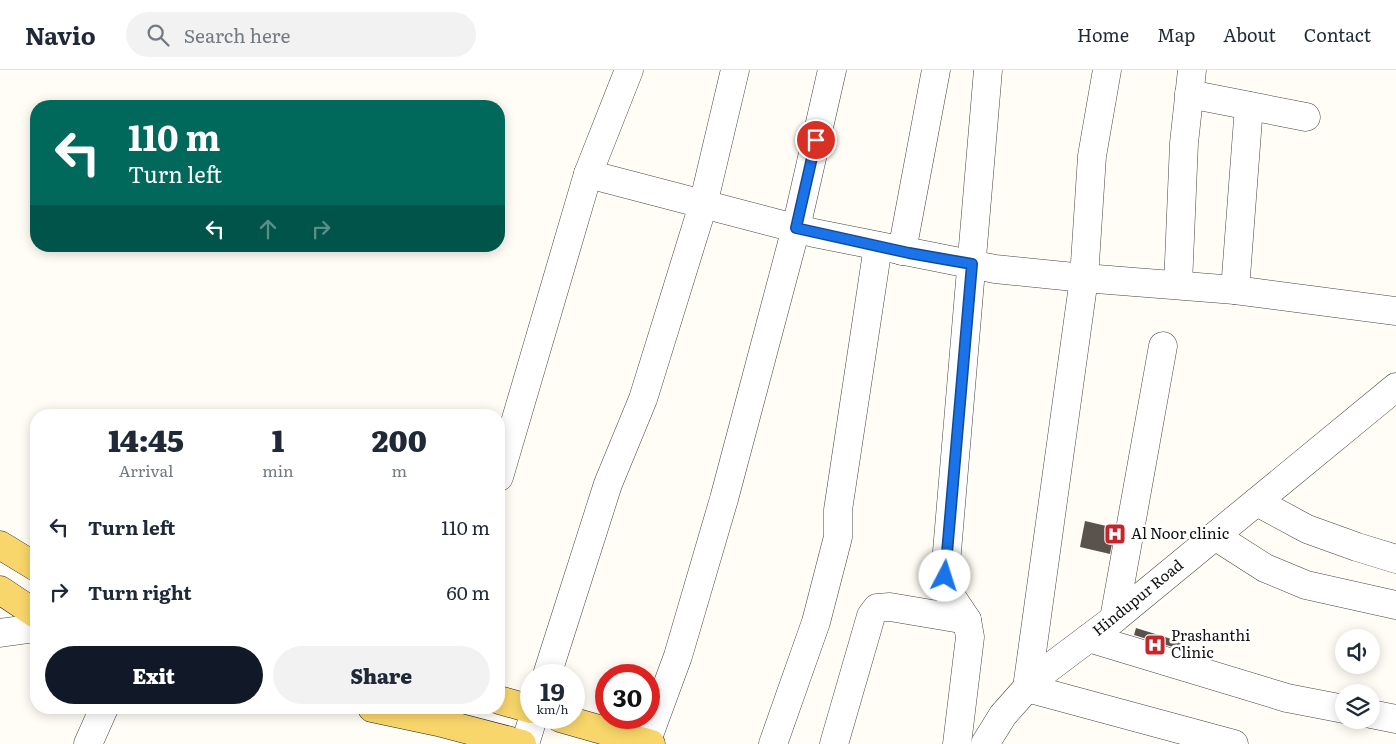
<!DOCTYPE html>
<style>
:root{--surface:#fff;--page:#f2f2f3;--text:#1f2937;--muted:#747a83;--line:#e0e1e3;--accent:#111827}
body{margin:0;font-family:Literata,serif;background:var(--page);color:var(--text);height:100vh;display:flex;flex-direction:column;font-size:19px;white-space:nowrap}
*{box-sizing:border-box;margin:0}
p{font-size:16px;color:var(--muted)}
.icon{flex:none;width:28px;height:28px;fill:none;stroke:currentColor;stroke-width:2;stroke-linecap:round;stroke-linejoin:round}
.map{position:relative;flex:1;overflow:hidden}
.sheet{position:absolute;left:30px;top:339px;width:475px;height:305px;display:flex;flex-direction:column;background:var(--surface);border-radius:20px;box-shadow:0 2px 12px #0003}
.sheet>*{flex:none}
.guide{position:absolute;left:30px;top:30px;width:475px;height:152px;border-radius:20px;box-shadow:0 2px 12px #0003;background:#00695c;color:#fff;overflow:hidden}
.controls{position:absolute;left:1335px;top:559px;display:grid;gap:10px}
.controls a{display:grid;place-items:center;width:45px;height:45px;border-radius:50%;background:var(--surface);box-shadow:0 2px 12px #0003;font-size:25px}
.speed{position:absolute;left:520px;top:594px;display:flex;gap:10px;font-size:25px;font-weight:700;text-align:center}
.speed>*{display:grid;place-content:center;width:65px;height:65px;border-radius:50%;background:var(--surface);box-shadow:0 2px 12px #0003;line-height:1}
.speed small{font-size:12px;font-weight:400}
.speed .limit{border:8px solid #d22;background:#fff;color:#111}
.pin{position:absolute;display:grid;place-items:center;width:42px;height:42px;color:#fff;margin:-21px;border:2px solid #fff;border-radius:50%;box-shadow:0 1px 5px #0007}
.me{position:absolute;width:55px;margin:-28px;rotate:5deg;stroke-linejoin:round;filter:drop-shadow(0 0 4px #0008)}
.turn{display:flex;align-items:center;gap:18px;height:105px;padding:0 15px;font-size:22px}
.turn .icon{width:65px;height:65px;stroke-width:2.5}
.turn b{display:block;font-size:35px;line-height:42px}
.lanes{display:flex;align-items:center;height:48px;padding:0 15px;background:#0003;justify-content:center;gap:25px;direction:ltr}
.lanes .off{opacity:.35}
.eta{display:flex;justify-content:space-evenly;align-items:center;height:85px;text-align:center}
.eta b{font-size:30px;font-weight:800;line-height:35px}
.button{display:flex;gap:10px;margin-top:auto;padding:10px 15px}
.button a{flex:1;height:58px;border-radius:30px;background:var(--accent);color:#fff;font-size:20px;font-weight:800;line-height:58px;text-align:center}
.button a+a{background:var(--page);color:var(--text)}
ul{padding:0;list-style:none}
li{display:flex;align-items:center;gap:15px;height:65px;padding:0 15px}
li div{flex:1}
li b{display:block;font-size:19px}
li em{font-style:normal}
header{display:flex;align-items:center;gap:30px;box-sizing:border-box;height:70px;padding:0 25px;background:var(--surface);border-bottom:1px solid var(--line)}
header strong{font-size:24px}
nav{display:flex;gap:28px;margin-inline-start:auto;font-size:18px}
.search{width:350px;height:45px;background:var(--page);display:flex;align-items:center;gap:12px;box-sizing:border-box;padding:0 18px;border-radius:28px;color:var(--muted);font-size:19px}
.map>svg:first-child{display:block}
.building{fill:#5a524d}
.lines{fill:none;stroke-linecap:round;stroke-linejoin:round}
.minor-casing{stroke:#444;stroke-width:29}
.major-casing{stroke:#222;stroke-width:29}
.minor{stroke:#fff;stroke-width:28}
.major{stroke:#f9d66b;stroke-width:28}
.route-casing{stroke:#114b97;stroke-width:12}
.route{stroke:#1a73e8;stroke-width:9}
.labels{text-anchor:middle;stroke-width:5;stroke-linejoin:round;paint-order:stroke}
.poi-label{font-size:15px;fill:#111;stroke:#fff;text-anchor:start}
.street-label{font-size:15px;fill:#111;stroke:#fff}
</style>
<header>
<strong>Navio</strong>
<div class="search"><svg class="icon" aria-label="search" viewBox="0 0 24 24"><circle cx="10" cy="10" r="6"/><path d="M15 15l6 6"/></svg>Search here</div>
<nav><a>Home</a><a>Map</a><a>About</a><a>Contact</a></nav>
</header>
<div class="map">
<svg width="1396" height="674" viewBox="0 0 1396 674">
<rect width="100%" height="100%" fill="#fffdf5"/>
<g class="building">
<polygon points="1085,451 1115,458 1110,484 1080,477"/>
<polygon points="1136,558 1181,572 1179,579 1134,565"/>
</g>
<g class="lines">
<g class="minor-casing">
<g id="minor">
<polyline points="1107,0 1092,86 1084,208 1027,618 1234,674"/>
<polyline points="1189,24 1306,47"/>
<polyline points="588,104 814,163 995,199 1084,208 1235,220 1396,241"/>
<polyline points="902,181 936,0"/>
<polyline points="1178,215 1184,73 1192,0"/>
<polyline points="1235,220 1249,36"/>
<polyline points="499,407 588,104 629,0"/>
<polyline points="1257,432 1307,459 1357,477 1396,489"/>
<polyline points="1215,466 1265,498 1306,515 1396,535"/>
<polyline points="1114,549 1163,276"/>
<polyline points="0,563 36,558"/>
<polyline points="1089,568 1287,628 1344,639"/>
<polyline points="547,605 608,414 643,329 703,135 735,0"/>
<polyline points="1371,644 1396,649"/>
<polyline points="646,673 678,586 724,429 796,158 832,0"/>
<polyline points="88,674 104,638"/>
<polyline points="525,674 533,648"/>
<polyline points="773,674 816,552 838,467 838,440 878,176"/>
<polyline points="834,674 871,546 877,538 890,537 967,550"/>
<polyline points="957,674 970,567 967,550 949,523 945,505 988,0"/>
<polyline points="985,674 1003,645 1027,618 1045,601 1114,549 1396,317"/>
</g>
</g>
<g class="major-casing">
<g id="major">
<polyline points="0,475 36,497"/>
<polyline points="0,520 36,544"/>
<polyline points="499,630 531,639"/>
<polyline points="372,638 438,652 522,674"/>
<polyline points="560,648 651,674"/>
</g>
</g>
<use href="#minor" class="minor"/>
<use href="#major" class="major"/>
</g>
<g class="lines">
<g class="route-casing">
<polyline id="route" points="816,70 796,158 909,183 972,194 945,506"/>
</g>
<use href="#route" class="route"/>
</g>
<defs>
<g id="hospital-square" transform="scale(1.125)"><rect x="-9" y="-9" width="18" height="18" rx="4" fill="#c4262e" stroke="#fff"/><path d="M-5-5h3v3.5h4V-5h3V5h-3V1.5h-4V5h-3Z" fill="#fff"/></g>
</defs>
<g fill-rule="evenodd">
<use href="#hospital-square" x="1115" y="464"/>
<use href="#hospital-square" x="1155" y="575"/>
</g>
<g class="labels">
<g class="poi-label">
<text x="1131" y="469">Al Noor clinic</text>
<text x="1171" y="571">Prashanthi<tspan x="1171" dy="17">Clinic</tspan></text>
</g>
<g class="street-label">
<text transform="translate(1138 528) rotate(-39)" y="5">Hindupur Road</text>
</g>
</g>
</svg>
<div class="controls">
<a><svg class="icon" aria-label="sound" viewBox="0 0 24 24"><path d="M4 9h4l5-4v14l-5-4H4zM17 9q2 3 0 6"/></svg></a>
<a><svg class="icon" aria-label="layers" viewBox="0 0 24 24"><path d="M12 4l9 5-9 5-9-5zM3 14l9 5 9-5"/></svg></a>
</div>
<div class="speed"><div>19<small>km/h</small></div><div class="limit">30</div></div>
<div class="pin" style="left:816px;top:70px;background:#d93025"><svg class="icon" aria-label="arrive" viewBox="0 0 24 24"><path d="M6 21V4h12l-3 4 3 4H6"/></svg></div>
<svg class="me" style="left:945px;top:506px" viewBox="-20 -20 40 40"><circle r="19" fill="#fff"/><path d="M0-13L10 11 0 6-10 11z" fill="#1a73e8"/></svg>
<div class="guide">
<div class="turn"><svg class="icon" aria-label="left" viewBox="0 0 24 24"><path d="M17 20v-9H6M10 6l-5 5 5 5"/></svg><div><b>110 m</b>Turn left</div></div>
<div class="lanes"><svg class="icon" aria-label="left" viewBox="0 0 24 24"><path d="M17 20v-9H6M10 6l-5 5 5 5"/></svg><svg class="icon off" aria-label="ahead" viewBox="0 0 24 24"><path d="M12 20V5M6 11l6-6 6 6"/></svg><svg class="icon off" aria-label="right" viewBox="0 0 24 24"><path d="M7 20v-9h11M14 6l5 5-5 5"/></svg></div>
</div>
<section class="sheet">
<div class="eta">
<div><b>14:45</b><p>Arrival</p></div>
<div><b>1</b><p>min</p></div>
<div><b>200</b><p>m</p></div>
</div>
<ul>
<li><svg class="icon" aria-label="left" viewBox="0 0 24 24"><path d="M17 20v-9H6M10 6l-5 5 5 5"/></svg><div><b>Turn left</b></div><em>110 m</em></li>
<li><svg class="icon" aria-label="right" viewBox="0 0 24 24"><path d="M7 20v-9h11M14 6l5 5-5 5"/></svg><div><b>Turn right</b></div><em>60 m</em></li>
</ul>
<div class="button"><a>Exit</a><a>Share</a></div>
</section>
</div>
